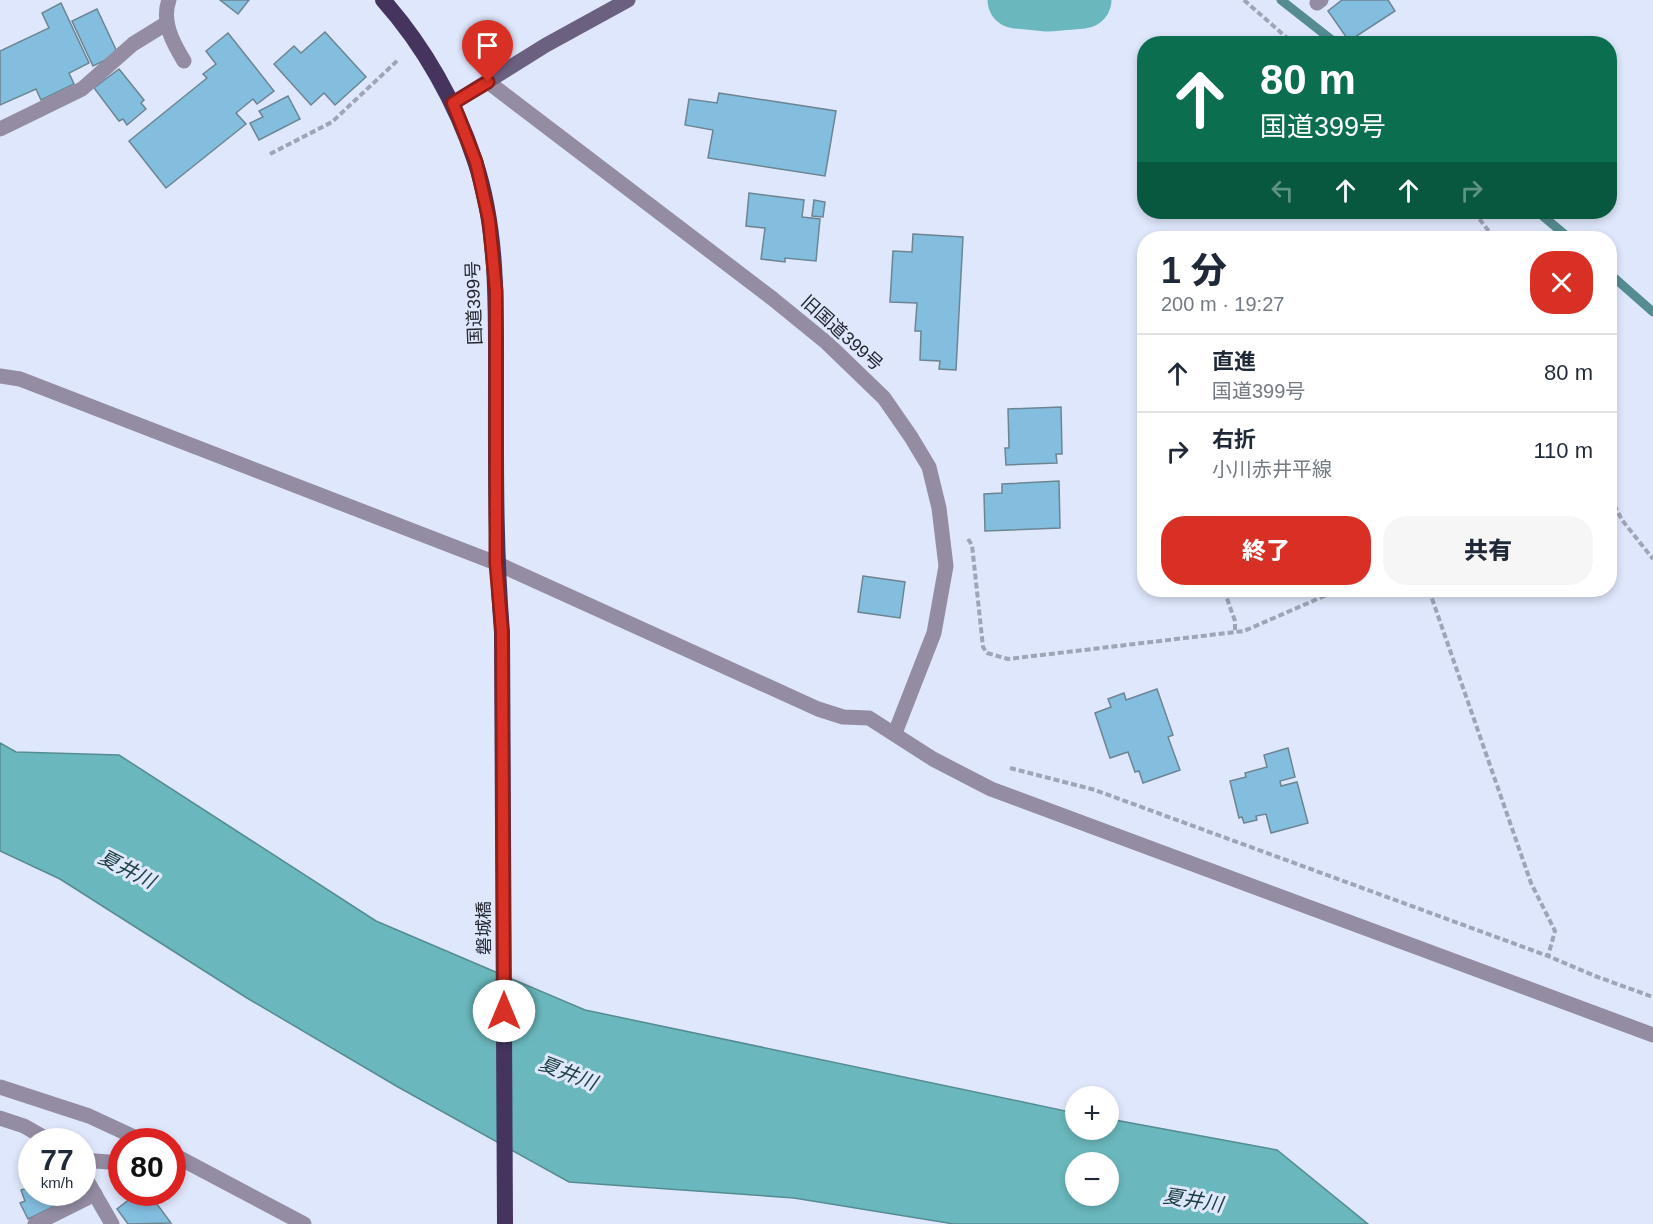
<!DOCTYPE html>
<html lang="ja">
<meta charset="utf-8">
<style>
:root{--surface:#fff;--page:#f6f6f7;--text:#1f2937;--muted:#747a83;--line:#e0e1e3;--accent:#d93025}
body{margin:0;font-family:Arial,"Noto Sans JP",sans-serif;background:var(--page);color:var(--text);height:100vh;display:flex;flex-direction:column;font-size:22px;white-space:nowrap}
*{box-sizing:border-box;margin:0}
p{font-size:20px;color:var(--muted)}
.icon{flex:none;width:33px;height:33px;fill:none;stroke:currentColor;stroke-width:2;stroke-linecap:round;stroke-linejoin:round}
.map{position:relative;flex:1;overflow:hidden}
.panel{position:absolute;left:1137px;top:231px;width:480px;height:366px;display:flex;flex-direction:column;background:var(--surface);border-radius:24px;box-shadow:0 3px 9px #0003}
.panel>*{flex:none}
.guide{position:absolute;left:1137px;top:36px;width:480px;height:183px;border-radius:24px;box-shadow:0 3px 9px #0003;background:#0b6e4f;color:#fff;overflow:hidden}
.controls{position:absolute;left:1065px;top:1086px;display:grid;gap:12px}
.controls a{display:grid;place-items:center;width:54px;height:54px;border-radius:50%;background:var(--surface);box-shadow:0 3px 9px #0003;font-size:30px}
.speed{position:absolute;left:18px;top:1128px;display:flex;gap:12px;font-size:30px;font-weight:700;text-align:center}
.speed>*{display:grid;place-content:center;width:78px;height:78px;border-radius:50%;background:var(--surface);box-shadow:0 3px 9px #0003;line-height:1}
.speed small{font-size:15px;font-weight:400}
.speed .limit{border:9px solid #d22;background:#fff;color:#111}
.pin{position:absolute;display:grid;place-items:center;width:51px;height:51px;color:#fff;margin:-62px -26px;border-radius:50% 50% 50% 0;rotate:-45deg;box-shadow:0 0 6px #0007}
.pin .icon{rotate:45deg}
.me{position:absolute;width:66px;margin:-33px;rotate:0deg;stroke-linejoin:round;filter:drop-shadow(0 0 4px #0008)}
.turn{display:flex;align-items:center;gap:21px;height:126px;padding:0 24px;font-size:27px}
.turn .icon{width:78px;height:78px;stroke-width:2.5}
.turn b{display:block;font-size:42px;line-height:51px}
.lanes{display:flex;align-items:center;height:57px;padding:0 24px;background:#0003;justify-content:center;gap:30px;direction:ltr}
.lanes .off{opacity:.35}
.round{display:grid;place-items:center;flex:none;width:63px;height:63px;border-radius:24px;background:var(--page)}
.head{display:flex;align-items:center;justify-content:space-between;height:102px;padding:0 24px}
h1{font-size:36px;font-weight:800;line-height:45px}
.primary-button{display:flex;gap:12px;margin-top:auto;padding:12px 24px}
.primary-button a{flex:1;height:69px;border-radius:24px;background:var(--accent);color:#fff;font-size:24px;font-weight:800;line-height:69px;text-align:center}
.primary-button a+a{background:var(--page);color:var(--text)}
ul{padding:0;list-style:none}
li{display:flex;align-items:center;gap:18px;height:78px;padding:0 24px;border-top:2px solid var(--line)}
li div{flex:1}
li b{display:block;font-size:22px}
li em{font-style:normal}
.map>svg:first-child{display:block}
.water{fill:#6ab8bd;stroke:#558c93;stroke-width:1.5;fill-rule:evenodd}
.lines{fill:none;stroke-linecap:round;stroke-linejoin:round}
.stream{stroke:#558c93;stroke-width:9}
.river{stroke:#6ab8bd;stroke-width:57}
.building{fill:#83bedf;stroke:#6c8593;stroke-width:1.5}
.path{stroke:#9ea5b6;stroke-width:4;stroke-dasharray:6 3;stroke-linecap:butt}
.minor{stroke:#938ca3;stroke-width:15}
.tertiary{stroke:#938ca3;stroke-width:15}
.secondary{stroke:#6c6081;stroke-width:15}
.trunk{stroke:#44345e;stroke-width:16}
.route-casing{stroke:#8d1f18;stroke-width:15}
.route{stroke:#d93025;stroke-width:10}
.labels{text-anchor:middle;stroke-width:6;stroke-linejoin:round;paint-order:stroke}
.street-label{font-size:18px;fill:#232730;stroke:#dfe7fc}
.water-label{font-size:20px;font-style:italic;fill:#1b4143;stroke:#dfe7fc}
</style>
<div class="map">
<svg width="1653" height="1224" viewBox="0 0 1653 1224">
<rect width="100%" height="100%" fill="#dfe7fc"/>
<path class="water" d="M0 743 16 752 119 755 376 921 585 1010 1075 1113 1076 1130H1108L1109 1119 1277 1150 1368 1224H954L794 1198 569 1182 398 1087 247 998 60 879 0 851ZM1076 1162H1108V1196H1076Z"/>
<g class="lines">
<g class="stream">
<polyline points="1281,0 1337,44"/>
<polyline points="1538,212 1569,238"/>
<polyline points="1610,274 1653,312"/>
</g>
<polyline class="river" points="1016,0 1048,3 1083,0"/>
</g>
<g class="building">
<polygon points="220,0 249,0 238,14"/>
<polygon points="1342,0 1388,0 1395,11 1349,41 1328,11"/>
<polygon points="61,3 89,63 69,73 74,84 41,100 36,89 0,105 0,51 49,28 42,13"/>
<polygon points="97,9 118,54 93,66 72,21"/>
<polygon points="325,32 366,77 335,105 324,93 311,105 274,64 294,46 301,53"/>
<polygon points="228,33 274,91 257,104 253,99 236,113 246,124 166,188 129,141 207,78 203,74 216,64 206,51"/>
<polygon points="119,69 144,100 141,103 146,109 127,125 123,119 119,121 94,88"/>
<polygon points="719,93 836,111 825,176 708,158 713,130 685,125 689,99 717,103"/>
<polygon points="288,96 300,119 259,140 250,123 263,117 259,111"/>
<polygon points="749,193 804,200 802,217 820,219 816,261 785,258 785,262 761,259 765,228 746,226"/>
<polygon points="814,200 825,202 823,217 812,216"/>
<polygon points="913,234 963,237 956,370 939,369 940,361 920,360 921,331 915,331 917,303 890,302 893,251 912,252"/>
<polygon points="1061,407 1062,454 1056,454 1057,463 1006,465 1005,448 1009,448 1008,409"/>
<polygon points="1059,481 1060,528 985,531 984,494 1002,493 1002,484"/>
<polygon points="863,576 905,582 900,618 858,612"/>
<polygon points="1157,689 1173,735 1168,737 1180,770 1143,783 1139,771 1135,772 1128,752 1110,758 1095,713 1111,707 1108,699 1124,693 1126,700"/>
<polygon points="1288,748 1295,777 1280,781 1281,786 1297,782 1308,823 1271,833 1266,814 1256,816 1257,820 1244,823 1242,817 1239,818 1230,781 1246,777 1245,773 1267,767 1264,755"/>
<polygon points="32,1187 32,1192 66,1192 69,1199 28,1219 20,1203 25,1201 21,1190"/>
<polygon points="139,1192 148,1192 171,1223 128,1224 117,1209"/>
</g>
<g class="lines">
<g class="path">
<polyline points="1244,0 1294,44"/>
<polyline points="270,154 332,122 398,60"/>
<polyline points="1474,212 1494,238"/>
<polyline points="1610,497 1622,520 1653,559"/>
<polyline points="968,539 972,545 983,647 987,653 1008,659 1244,631 1338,590"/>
<polyline points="1224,590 1235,621 1235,632"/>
<polyline points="1429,590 1531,883 1555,931 1548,956"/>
<polyline points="1010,768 1095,790 1548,956 1595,976 1653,997"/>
</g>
<g class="minor">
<path d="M169 0C161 21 173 43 184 61"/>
<polyline points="1317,3 1321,0"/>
<polyline points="488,82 773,299 827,343 884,398 911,437 929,467 939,508 946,566 934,633 895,733"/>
<polyline points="0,129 82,89 133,44 167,23"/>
<polyline points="0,376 20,379 496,563 818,709 843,717 869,718 933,759 991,789 1653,1035"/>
<polyline points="0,1118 24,1126 52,1142"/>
<polyline points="82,1160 122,1163"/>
<polyline points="82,1172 112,1224"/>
<polyline points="35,1224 95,1194"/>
</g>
<g class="tertiary">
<polyline points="0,1087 89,1116 145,1142"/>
<polyline points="172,1154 304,1224"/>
</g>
<polyline class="secondary" points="453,103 546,45 628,0"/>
<path class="trunk" d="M383 0C424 46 456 103 475 161 498 230 496 305 496 377 496 462 495 547 502 632L505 1224"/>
</g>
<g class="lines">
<g class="route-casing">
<polyline id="route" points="488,82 453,103 476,162 489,220 496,291 496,563 502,632 504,1011"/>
</g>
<use href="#route" class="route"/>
</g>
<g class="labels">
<g class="street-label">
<text transform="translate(474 303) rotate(-92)" y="6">国道399号</text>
<text transform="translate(842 333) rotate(42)" y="6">旧国道399号</text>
<text transform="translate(484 928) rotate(-90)" y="6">磐城橋</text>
</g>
<g class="water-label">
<text transform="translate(127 869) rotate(27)" y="7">夏井川</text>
<text transform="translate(568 1073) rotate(21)" y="7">夏井川</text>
<text transform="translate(1193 1200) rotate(9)" y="7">夏井川</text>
</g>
</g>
</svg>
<div class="controls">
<a>+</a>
<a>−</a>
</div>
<div class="speed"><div>77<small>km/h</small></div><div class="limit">80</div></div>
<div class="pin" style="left:488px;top:82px;background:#d93025"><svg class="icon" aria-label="arrive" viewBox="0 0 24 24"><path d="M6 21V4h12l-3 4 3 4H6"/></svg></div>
<svg class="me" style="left:504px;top:1011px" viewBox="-20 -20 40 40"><circle r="19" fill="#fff"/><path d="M0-13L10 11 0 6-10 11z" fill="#d93025"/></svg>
<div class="guide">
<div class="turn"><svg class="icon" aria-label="ahead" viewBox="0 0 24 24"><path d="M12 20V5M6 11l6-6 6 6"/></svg><div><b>80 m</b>国道399号</div></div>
<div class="lanes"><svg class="icon off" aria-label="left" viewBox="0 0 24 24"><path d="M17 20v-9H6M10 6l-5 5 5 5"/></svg><svg class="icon" aria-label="ahead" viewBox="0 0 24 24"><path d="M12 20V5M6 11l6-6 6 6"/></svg><svg class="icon" aria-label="ahead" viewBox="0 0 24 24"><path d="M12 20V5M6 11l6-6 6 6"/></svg><svg class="icon off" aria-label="right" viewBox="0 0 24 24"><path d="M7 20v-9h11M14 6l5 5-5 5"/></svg></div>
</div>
<section class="panel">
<div class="head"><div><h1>1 分</h1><p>200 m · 19:27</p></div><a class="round" style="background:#d93025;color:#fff"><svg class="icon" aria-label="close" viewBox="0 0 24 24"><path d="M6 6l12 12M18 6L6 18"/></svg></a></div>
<ul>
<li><svg class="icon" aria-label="ahead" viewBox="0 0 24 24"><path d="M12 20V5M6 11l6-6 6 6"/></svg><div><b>直進</b><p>国道399号</p></div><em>80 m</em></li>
<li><svg class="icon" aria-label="right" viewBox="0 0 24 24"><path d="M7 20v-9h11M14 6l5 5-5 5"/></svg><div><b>右折</b><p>小川赤井平線</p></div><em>110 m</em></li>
</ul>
<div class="primary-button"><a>終了</a><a>共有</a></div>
</section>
</div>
